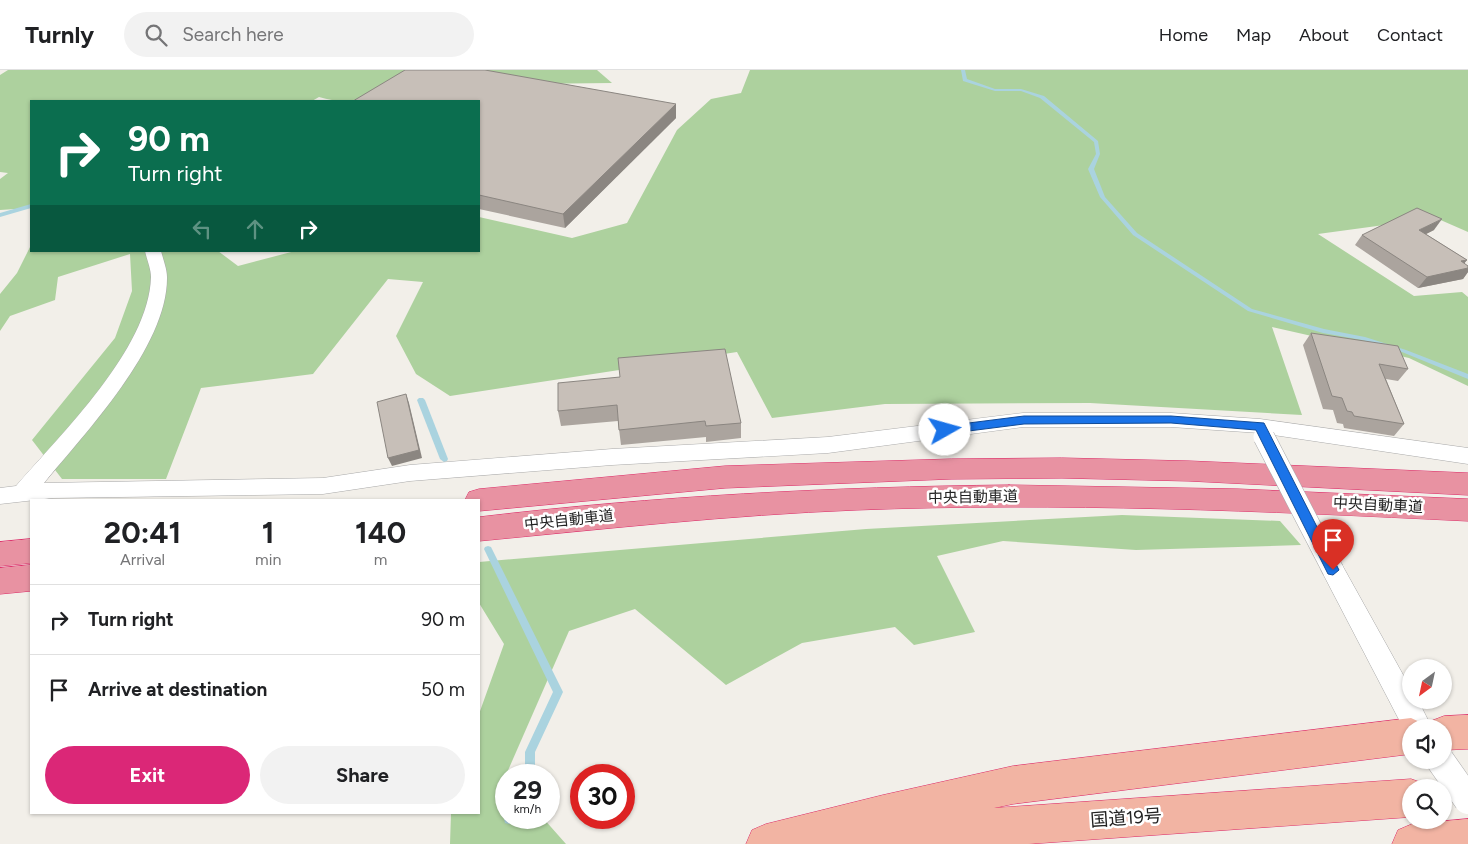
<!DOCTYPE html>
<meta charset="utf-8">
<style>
:root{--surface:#fff;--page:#f2f2f2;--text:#202124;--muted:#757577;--line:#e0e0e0;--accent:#db2777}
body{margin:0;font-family:Figtree,"Noto Sans JP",sans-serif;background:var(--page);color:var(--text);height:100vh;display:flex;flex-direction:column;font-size:19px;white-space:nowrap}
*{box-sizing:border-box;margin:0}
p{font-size:16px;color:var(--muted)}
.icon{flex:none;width:28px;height:28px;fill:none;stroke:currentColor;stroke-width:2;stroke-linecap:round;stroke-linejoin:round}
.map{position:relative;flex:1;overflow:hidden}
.panel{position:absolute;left:30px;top:429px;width:450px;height:315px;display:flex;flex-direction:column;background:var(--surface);border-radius:0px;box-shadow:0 1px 4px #0004}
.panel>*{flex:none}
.hud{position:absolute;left:30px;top:30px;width:450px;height:152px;border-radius:0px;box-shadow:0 1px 4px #0004;background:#0b6e4f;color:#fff;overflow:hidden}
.needle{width:32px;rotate:213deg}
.buttons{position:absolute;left:1402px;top:589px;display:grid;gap:10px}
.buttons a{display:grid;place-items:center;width:50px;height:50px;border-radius:50%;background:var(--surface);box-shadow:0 1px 4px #0004;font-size:25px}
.speed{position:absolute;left:495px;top:694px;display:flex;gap:10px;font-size:25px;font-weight:700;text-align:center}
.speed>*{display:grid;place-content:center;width:65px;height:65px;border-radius:50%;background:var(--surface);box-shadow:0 1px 4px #0004;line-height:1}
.speed small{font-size:12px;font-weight:400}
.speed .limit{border:8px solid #d22;background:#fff;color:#111}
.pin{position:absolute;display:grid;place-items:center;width:42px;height:42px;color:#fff;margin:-51px -21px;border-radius:50% 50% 50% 0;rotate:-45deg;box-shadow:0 0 5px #0007}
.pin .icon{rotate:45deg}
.me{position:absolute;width:55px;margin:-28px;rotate:83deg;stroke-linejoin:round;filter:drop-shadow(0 0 4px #0008)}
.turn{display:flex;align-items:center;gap:18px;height:105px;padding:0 15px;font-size:22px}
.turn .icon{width:65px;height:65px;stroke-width:2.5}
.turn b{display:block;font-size:35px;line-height:42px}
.lanes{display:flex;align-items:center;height:48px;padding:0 15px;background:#0003;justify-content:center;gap:25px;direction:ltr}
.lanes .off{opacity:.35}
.eta{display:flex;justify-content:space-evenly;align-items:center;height:85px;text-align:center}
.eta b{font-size:30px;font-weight:700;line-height:35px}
.action{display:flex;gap:10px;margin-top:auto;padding:10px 15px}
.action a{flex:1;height:58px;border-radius:30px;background:var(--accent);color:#fff;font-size:20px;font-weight:700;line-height:58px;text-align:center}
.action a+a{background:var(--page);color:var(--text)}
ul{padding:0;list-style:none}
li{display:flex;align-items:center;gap:15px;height:70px;padding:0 15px;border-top:1px solid var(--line)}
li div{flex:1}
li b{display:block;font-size:19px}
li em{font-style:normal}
header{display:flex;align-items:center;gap:30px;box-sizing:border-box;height:70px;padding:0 25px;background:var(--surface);border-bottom:1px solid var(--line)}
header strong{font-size:24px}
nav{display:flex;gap:28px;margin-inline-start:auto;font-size:18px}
.search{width:350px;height:45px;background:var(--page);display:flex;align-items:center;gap:12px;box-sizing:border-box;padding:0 18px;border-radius:28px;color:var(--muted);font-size:19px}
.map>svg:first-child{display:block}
.forest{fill:#add19e}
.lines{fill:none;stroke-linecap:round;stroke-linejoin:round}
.stream{fill:#aad3df;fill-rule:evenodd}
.minor-casing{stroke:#a9a9a9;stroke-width:1}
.trunk-casing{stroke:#dc2a67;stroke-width:1}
.motorway-casing{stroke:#dc2a67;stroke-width:1}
.minor{fill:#fff;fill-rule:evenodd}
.trunk{fill:#f2b4a3;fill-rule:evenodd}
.motorway{fill:#e892a2;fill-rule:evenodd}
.minor-bridge-far1-casing{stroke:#a9a9a9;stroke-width:22;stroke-linecap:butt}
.minor-bridge-casing{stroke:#a9a9a9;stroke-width:29;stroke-linecap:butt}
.minor-bridge-far1{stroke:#fff;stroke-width:21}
.minor-bridge{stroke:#fff;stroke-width:28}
.wall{fill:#aba49e}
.shaded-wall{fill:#8b8681}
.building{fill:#c7bfb8;stroke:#8b8681}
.route{fill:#1a73e8;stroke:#114b97}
.labels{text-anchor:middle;stroke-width:5;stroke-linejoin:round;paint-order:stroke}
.street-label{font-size:15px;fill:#222;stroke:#fff}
.near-street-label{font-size:18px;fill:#222;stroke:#fff}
</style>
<header>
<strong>Turnly</strong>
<div class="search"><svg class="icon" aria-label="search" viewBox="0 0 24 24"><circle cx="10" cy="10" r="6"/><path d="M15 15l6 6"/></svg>Search here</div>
<nav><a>Home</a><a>Map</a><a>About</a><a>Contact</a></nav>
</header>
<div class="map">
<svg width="1468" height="774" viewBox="0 0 1468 774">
<rect width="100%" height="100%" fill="#f2efe9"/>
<g class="forest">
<path d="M8 0H407C374 21 361 39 319 27L312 31H31V138L0 140V109L8 103 0 102V5Z"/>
<polygon points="448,0 597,0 612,13 524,14"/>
<polygon points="750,0 1468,0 1468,162 1436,148 1318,164 1414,226 1462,222 1468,227 1468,316 1409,288 1272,257 1302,345 1090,333 885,334 772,348 737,282 450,326 416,304 396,266 423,212 388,209 313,304 201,318 166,409 62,409 32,370 115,268 132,221 130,184 58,207 55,230 10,246 0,261 0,224 17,203 31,175 31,181 218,181 238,196 295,181 479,181 479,147 572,168 627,153 677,60 711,29 741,23"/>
<polygon points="1122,445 1280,451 1301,475 1136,480 1003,471 937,486 975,562 914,575 895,557 802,573 726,615 635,539 569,561 506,705 506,748 543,748 566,774 450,774 451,743 479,742 479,644 504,574 479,533 479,492 866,459"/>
</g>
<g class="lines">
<g class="stream">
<polygon points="961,0 965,0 967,9 995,19 1021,19 1044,26 1098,71 1100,84 1094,99 1105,127 1137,163 1252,239 1324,259 1365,267 1406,280 1468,304 1468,309 1402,282 1362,270 1323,263 1248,241 1133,165 1100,127 1088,99 1096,84 1094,72 1040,28 1021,21 995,21 963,11"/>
<polygon points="31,134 31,138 0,147 0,143"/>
<polygon points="419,328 423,328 425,330 448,389 447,391 444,392 440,389 417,330"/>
<polygon points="488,476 491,477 492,479 563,622 535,682 535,705 525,705 525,682 553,622 484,479 485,477"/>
<polygon points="506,744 506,748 515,748 513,753 509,754 505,753 504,749"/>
</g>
<g class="minor-casing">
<g id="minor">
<path d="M145 181H161C163 189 167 199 167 207 168 276 86 362 44 413L323 408 410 395 612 379 828 367 1023 343H1171L1260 349 1468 378V394L1260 363 1171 357H1023L828 383 612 395 410 411 323 424 53 428 0 434V418L16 416C61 364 149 279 151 207 151 199 147 190 145 181Z"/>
<polygon points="1333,490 1341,493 1411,619 1411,630 1418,630 1432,658 1411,658 1411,669 1408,667 1321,500 1325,493"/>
</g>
</g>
<g class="trunk-casing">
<g id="trunk">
<polygon points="1468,645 1468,679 1444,680 1444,658 1428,658 1431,651 1444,646"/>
<polygon points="1411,648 1424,654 1425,658 1411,658 1411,684 1013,734 994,738 1411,709 1425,714 1426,718 1411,718 1411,747 1028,774 746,774 752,760 766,754 883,725 1013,696"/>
<polygon points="1468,749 1468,774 1392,774 1398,760 1412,754"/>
</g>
</g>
<g class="motorway-casing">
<g id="motorway">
<polygon points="1062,388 1189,391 1468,403 1468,425 1189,411 1062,408 951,409 725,418 479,441 479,430 465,430 469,422 479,419 725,396 951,389"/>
<path d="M1009 415 1238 419 1468 429V451C1264 441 1060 432 856 440 730 445 604 459 479 471V447C655 426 832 417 1009 415Z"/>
<polygon points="31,469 31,493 0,496 0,472"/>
<polygon points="31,495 31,521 0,524 0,498"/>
</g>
</g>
<use href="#minor" class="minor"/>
<use href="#trunk" class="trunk"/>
<use href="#motorway" class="motorway"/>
<g class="minor-bridge-far1-casing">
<polyline id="minor-bridge-far1" points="1264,367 1333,500"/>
</g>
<g class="minor-bridge-casing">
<polyline id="minor-bridge" points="1440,690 1468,730"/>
</g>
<use href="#minor-bridge-far1" class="minor-bridge-far1"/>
<use href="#minor-bridge" class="minor-bridge"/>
</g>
<g class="wall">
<polygon points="479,31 676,34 676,48 565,158 479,139"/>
<polygon points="1434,160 1426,164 1467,190 1464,193 1468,198 1468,202 1463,209 1418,218 1355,175 1362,165"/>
<polygon points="1311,263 1408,299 1398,311 1386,309 1404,354 1394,366 1344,358 1343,354 1337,353 1333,340 1323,339 1303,275"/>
<polygon points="558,313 741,353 741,368 706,372 706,367 621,375 618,351 561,356 558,341"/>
</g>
<g class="shaded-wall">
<polygon points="676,34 676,48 565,158 563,144"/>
<polygon points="1442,149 1434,160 1412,171 1419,160"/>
<polygon points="1467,190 1459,200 1468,198 1468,202 1463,209 1418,218 1427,207 1461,191"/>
<polygon points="406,324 409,333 422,388 392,396 388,388"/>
</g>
<g class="building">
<polygon points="405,0 485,0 676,34 563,144 479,125 479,31 353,31"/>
<polygon points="1417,138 1442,149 1419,160 1467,190 1461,191 1468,196 1468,198 1427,207 1362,165"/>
<polygon points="1311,263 1398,276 1408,299 1379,294 1404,354 1354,346 1352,342 1347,341 1342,328 1332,326"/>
<polygon points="725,279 741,353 706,356 705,351 619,360 617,335 558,341 558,313 620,307 618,288"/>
<polygon points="406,324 419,380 388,388 377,332"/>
</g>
<polygon class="route" points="1024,346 1171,346 1264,353 1339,500 1333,505 1328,504 1256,360 1171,353 1024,354 945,364 940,360 945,356"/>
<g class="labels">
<g class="street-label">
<text transform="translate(973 427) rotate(-1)" y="5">中央自動車道</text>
<text transform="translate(1378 435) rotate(3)" y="5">中央自動車道</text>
<text transform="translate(569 450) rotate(-6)" y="5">中央自動車道</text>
</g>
<g class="near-street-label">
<text transform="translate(1126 748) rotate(-4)" y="6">国道19号</text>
</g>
</g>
</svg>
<div class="buttons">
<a><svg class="needle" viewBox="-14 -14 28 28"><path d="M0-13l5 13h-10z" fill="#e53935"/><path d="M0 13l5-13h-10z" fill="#757577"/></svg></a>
<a><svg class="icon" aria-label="sound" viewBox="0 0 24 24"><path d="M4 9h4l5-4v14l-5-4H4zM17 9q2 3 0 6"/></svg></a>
<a><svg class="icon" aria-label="search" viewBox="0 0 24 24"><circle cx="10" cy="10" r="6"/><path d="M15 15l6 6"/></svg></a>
</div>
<div class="speed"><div>29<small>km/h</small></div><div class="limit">30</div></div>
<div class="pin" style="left:1333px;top:500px;background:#d93025"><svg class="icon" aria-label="arrive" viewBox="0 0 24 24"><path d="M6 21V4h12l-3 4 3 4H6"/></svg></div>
<svg class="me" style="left:945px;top:360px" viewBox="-20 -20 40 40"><circle r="19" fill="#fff"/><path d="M0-13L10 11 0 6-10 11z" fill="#1a73e8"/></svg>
<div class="hud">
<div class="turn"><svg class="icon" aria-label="right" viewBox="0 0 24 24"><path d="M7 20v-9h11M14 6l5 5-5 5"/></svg><div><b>90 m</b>Turn right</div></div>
<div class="lanes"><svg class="icon off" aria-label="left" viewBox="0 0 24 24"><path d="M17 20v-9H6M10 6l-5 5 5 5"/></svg><svg class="icon off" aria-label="ahead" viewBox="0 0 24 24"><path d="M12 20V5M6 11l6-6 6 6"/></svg><svg class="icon" aria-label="right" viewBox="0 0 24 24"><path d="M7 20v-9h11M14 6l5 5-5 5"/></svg></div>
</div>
<section class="panel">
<div class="eta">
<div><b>20:41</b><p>Arrival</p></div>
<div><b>1</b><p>min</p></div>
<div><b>140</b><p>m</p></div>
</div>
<ul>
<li><svg class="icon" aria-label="right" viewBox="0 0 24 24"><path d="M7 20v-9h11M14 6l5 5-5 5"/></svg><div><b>Turn right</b></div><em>90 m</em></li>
<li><svg class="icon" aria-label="arrive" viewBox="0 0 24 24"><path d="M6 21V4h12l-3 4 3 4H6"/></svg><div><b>Arrive at destination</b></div><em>50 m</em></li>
</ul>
<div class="action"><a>Exit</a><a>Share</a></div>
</section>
</div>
